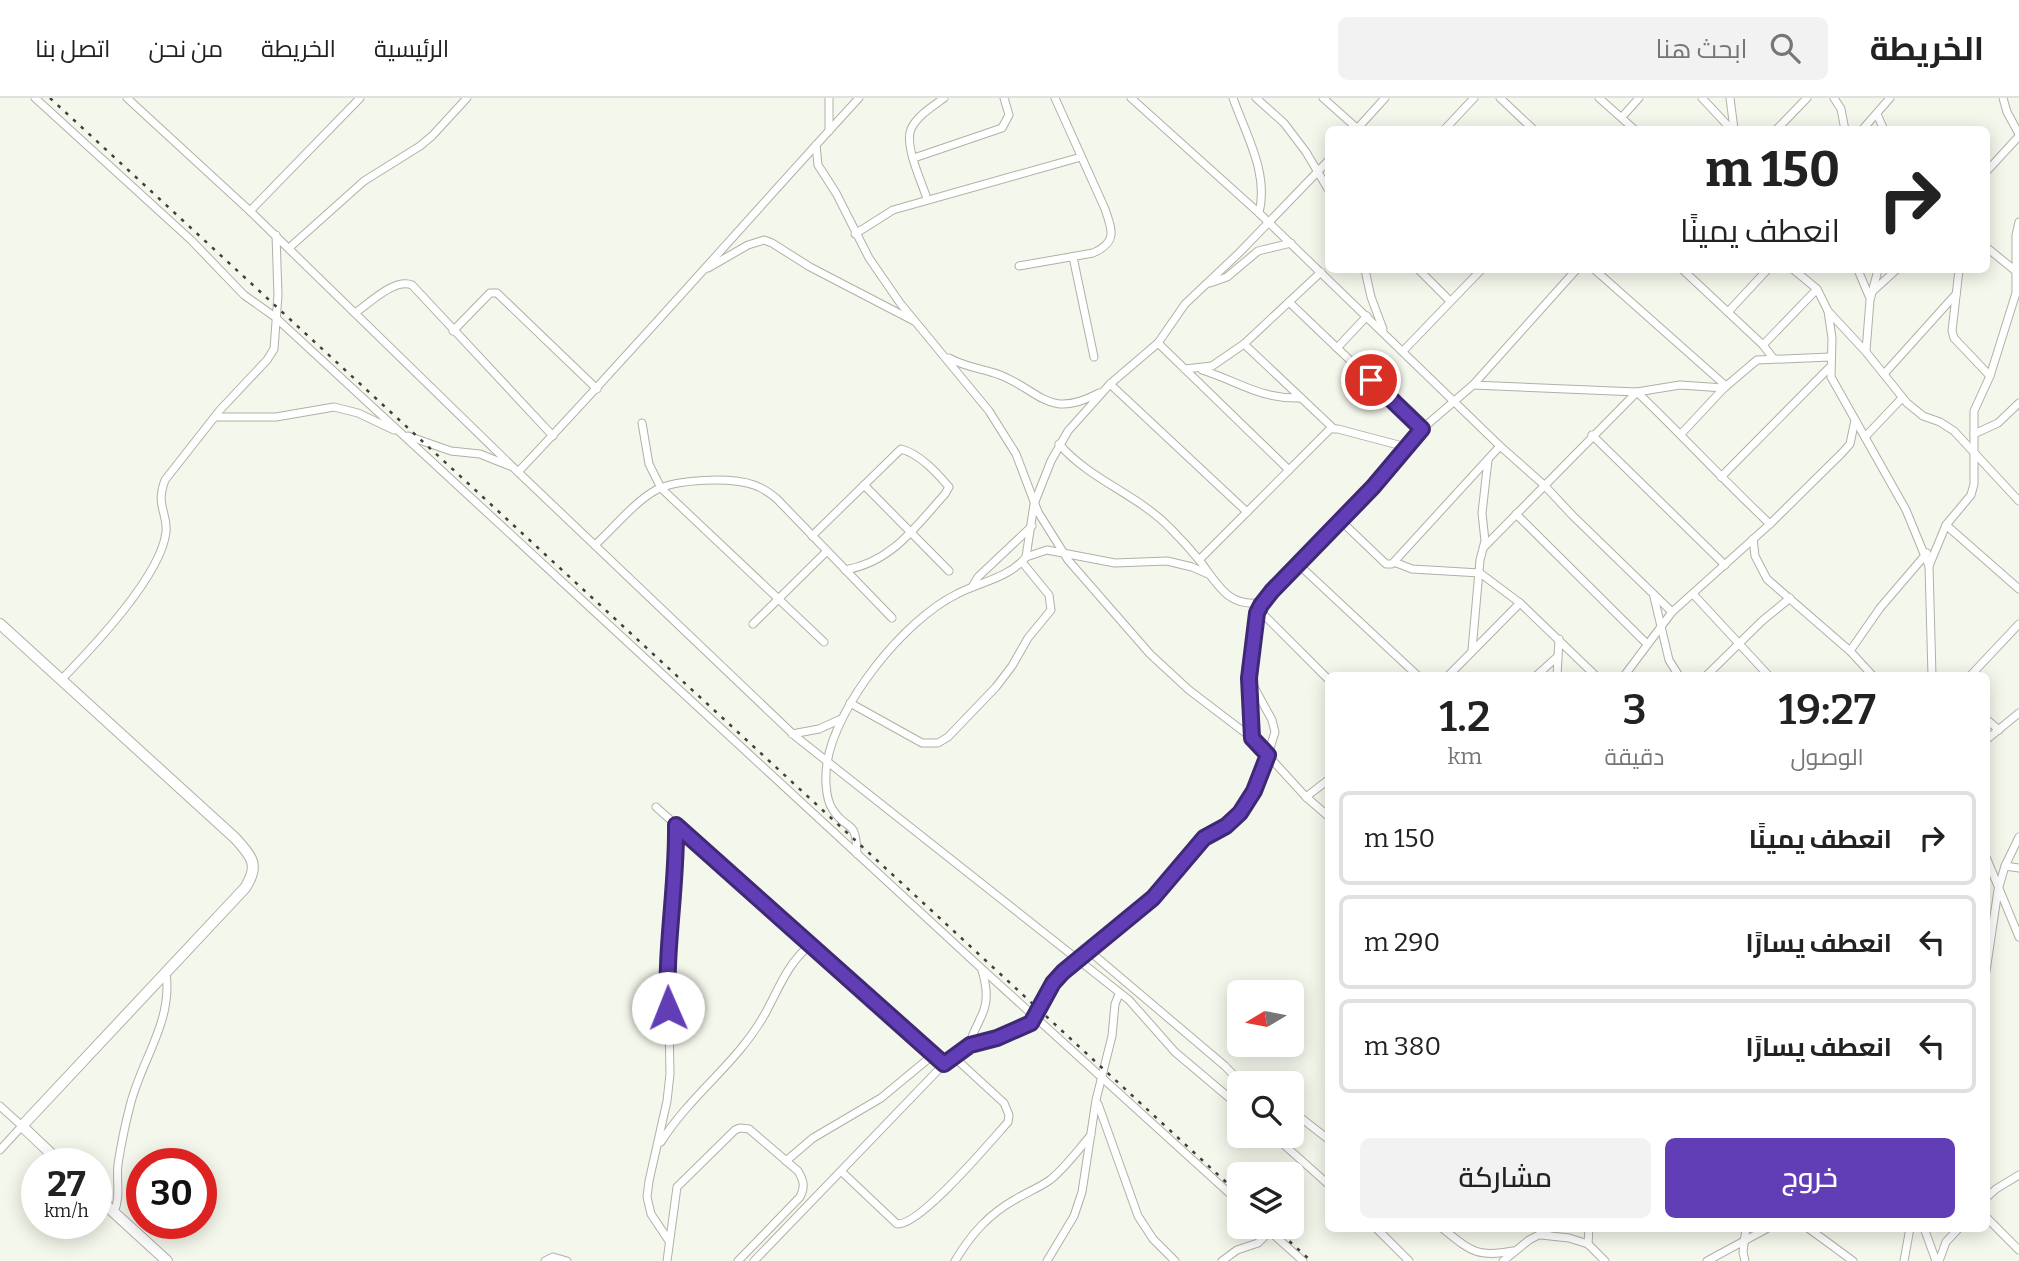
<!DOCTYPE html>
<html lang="ar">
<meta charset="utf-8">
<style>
:root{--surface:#fff;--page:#f2f2f2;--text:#222;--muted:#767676;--line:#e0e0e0;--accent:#613eb6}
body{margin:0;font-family:Bitter,Cairo,serif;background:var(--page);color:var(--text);direction:rtl;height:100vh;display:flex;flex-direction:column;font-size:26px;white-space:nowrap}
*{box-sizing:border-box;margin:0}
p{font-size:23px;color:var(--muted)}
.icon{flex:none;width:38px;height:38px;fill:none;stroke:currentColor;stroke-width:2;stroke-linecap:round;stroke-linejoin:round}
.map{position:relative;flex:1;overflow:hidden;direction:ltr}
.sheet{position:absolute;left:1325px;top:574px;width:665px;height:560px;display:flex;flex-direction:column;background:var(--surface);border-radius:10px;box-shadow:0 4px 18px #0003;direction:rtl}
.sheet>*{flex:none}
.banner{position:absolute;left:1325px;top:28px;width:665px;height:147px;border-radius:10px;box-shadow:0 4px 18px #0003;direction:rtl;background:#fff;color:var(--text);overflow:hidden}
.needle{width:46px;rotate:260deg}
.buttons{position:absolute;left:1227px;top:882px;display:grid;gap:14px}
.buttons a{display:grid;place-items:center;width:77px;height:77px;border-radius:10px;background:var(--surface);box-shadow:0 4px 18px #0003;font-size:35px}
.speed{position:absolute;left:21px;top:1050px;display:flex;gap:14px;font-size:35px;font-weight:700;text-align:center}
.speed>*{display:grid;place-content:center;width:91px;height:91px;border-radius:50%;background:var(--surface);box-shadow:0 4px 18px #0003;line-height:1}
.speed small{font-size:18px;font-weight:400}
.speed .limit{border:10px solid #d22;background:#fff;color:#111}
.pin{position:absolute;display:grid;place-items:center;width:60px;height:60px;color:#fff;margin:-30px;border:4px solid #fff;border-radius:50%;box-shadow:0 2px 7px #0007}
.me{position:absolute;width:77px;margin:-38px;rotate:359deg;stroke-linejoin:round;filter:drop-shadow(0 0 5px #0008)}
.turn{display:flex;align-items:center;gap:24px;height:147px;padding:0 35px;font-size:32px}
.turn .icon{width:91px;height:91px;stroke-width:2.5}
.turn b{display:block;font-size:49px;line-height:60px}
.eta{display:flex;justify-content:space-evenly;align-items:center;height:119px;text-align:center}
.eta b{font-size:42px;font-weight:600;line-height:49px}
.action{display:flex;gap:14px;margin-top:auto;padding:14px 35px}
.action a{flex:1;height:80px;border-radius:10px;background:var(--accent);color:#fff;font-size:28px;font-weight:600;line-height:80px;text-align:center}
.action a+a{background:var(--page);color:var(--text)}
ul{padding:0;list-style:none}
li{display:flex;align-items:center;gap:21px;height:94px;margin:0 14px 10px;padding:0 21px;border:4px solid var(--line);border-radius:10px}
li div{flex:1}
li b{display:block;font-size:26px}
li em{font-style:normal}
header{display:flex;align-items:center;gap:42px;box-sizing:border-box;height:98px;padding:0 35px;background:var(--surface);border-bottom:2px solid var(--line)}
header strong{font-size:33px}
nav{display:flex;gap:38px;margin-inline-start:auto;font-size:24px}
.search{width:490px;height:63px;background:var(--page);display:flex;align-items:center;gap:18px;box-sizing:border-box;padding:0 24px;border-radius:10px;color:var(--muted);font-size:26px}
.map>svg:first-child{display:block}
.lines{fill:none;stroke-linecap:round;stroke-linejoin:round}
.minor-casing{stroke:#aeb2a6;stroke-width:9}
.secondary-casing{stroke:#aeb2a6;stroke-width:12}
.minor{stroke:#fff;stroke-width:7}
.secondary{stroke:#fff;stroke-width:10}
.rail{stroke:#40413c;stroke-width:2.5;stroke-dasharray:3.5 7;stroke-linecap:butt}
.route-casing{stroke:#3f2876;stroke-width:18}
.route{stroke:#613eb6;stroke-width:12}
</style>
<header>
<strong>الخريطة</strong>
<div class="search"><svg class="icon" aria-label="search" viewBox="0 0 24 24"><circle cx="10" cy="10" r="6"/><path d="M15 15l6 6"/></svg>ابحث هنا</div>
<nav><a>الرئيسية</a><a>الخريطة</a><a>من نحن</a><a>اتصل بنا</a></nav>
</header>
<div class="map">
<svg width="2019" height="1163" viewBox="0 0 2019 1163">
<rect width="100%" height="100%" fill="#f4f7eb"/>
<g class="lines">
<g class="minor-casing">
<g id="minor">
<polyline points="35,0 191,142 244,197 275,219 981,870 1239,1104"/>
<polyline points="127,0 250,113 518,374 795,638 1129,902 1175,954 1239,1008"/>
<polyline points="1131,0 1259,115 1500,348 1544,387 1573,418 1672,514"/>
<path d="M1233 0C1246 37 1269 75 1259 115"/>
<polyline points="1256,0 1284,25 1306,54 1328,91"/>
<polyline points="1323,0 1359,32"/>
<polyline points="1500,0 1534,32"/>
<polyline points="1599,0 1635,32"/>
<polyline points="1702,0 1732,32"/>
<polyline points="1730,0 1734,31"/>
<polyline points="1834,0 1841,11 1845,32"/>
<polyline points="2003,0 2007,14 2019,36"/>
<polyline points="1877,16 1884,32"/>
<polyline points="1622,19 1639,0"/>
<polyline points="1356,32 1385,0"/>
<polyline points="1444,32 1474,0"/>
<polyline points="1776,32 1807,0"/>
<polyline points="1862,32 1890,0"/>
<polyline points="829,33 829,0"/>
<polyline points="816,47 818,67 836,95 869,160 900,205 989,313 1016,356 1038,414 1068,462 1150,556 1189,592 1252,640 1306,699 1328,718"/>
<polyline points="914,60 1002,30 1009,17 1004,0"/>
<polyline points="1986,74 2019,38"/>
<path d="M927 101C922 84 904 48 911 31 917 18 933 8 944 0"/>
<polyline points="250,113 360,0"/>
<polyline points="855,136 893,112 1081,59"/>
<polyline points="1986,149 2018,175"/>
<polyline points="289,150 364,83 420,48 432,38 467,0"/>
<polyline points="1073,159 1094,259"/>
<path d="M1019 168 1093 155C1118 144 1112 132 1105 111L1055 0"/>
<polyline points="708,170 748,147 764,142 772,145 810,169 914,223"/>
<polyline points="1365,172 1371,199 1383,231"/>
<polyline points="1419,172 1449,202"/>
<polyline points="1595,172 1726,288"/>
<polyline points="1683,172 1763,247 1773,260"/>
<polyline points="1794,172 1817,191 1828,213 1866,254 1907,305 1923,318 1940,324 1954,333 2019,403"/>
<polyline points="1858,172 1869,198"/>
<polyline points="1959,172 1952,233 1954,240 1990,278"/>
<polyline points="1210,185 1227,179 1258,153 1291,145"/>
<polyline points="1872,194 1896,172"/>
<polyline points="1289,204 1422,331"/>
<polyline points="1828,213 1832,240 1831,279 1906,412 1929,468 1932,578"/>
<polyline points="1728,214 1767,172"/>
<path d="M355 215C370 205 394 180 412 187L553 338"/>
<polyline points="453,233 490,195 497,195 597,291"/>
<polyline points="1158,245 1289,372"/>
<polyline points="1244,246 1333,330"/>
<polyline points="1763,247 1817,191"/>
<polyline points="1337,250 1367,218"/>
<polyline points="1403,253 1481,172"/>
<polyline points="1866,253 1870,202 1878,172"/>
<path d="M949 260C967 270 982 270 1000 277 1041 293 1048 322 1099 295"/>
<polyline points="1185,271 1212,268 1244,246 1321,174"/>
<path d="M1202 272C1240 284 1259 301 1301 300"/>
<polyline points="1884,276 1956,196"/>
<polyline points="1110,286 1247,414"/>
<path d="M1473 287 1637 294C1682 337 1724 383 1770 426"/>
<polyline points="215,319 276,319 334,309 358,315 394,332"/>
<polyline points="642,325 649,366 661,390 824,544"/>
<polyline points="1681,336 1724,290 1757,262 1830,259"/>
<polyline points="1974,336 1998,325 2019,305"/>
<polyline points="1592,337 1725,467"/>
<polyline points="408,338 451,353 480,356 510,368"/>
<polyline points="1865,339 1902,300"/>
<path d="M1059 346C1090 382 1139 397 1171 431 1181 441 1191 452 1200 463 1218 487 1229 511 1263 504"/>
<path d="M518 374C634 252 745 124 859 0"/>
<polyline points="1721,379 1829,270"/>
<polyline points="864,387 949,473"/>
<polyline points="1516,416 1647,546"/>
<polyline points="1341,423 1386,466 1392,466 1500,348"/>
<polyline points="1946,427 2019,491"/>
<path d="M812 438 901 351C920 356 937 375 949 389L945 396C915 429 892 464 845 472"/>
<polyline points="1753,441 1755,458 1767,481 1850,553 1873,578"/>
<path d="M595 447C614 430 633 405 656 392 677 381 731 379 754 387 763 390 770 395 777 401L892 520"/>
<polyline points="1484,449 1637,294 1680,287 1724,290"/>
<polyline points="1026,459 1047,452 1115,465 1167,463 1192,469 1208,476"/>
<polyline points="1199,462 1330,331 1338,331 1406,349"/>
<polyline points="1394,464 1412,471 1480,475 1520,505 1596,578"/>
<polyline points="1298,466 1418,578"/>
<polyline points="1929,468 1946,427 1971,397 1974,386 1974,313 1990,278 2016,195 2016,137 2019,124"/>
<polyline points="972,489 978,479 1032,428"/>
<polyline points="1693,496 1769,578"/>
<polyline points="1654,499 1669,562 1679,578"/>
<polyline points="1258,511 1328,581"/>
<polyline points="753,526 827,453"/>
<polyline points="1472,552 1480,462 1485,443 1482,415 1488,362"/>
<polyline points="1850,553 1880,510 1927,455"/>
<polyline points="1448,578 1520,505"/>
<polyline points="1536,578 1557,559"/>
<polyline points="1557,578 1559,541"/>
<polyline points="1624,578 1672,514 1770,426 1842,355 1850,346 1855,322"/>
<polyline points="1706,578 1762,523 1790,500"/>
<polyline points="1970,578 2019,526"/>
<path d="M61 582C92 550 161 478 166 434 168 414 155 409 165 382L220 312 267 262 274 251 278 197 276 137"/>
<polyline points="850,605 922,645 938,645 948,639 996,589 1012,568 1028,540 1051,512 1049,497 1022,464"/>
<polyline points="1986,621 1999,632"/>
<polyline points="792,636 819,631 841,621"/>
<path d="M1252 640C1249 607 1246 536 1261 507L1391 369 1422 331 1473 287 1576 172"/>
<polyline points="1986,642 2019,615"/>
<polyline points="1306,699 1328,682"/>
<polyline points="656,709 944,966"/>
<path d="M857 756C856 719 848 735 833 712 825 701 825 678 827 665 836 607 904 522 957 496 980 484 1009 480 1026 459L1034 406 1051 363 1068 333 1110 286 1158 245 1185 206 1239 155 1328 63"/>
<polyline points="1986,759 2019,839"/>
<polyline points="2005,768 2019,770"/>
<polyline points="1088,852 1225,968 1241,985"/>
<polyline points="1986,873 1998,792 2005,768 2019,739"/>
<path d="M970 947C971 937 976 931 980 921 989 904 987 890 982 872"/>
<polyline points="1098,1006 1138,1118 1153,1141 1175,1163"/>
<polyline points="0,1008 22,1028 0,1052"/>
<polyline points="1292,1013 1328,1041"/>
<polyline points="1274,1038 1328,1086"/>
<path d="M661 1044C691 996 739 964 766 914 779 890 788 865 810 847"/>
<polyline points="786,1063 813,1040 881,1000 933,957"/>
<path d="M842 1074 897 1126C920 1128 990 1044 1008 1024L1009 1017 1004 1005 955 960"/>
<polyline points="1986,1100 1996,1091 2019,1077"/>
<path d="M114 1114C121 1099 116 1082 118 1066 121 1047 125 1027 130 1008 141 962 173 924 166 875"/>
<polyline points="1986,1119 2019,1152"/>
<polyline points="1265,1129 1303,1163"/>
<polyline points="1376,1130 1409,1163"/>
<path d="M1442 1130C1471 1153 1476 1160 1513 1153"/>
<polyline points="1808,1130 1853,1163"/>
<polyline points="1924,1130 1936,1163"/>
<polyline points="1541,1137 1569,1140 1588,1146 1605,1163"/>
<polyline points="669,1143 651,1116 647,1099 649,1083 667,1003 670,976 668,874 677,765 676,727"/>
<polyline points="1588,1146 1589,1130"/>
<polyline points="545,1163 553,1159 567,1163"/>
<path d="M667 1163 677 1089 735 1032 740 1030 749 1031 798 1073C804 1083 805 1089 800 1099L738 1163"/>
<polyline points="754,1163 944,966 970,947 997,940 1031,925 1053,885 1063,874 1153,800 1170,782 1195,749 1208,738 1226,728 1245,710 1261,679 1275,634 1272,622 1249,580"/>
<path d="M955 1163C971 1136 989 1116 1016 1101 1028 1094 1040 1089 1050 1082 1066 1069 1078 1052 1091 1037"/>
<polyline points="1047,1163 1074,1118 1082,1094 1096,1002 1112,938 1115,906 1119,896"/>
<polyline points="1222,1163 1237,1152 1258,1145 1270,1133"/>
<polyline points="1503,1163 1529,1142 1552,1130"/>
<polyline points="1707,1163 1768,1130"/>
<polyline points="1745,1163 1743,1154 1746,1130"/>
<polyline points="1904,1163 1910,1130"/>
<polyline points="1939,1163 1946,1144 1959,1130"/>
</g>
</g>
<g class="secondary-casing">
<g id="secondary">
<path d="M0 526 235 740C252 759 260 767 245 790L22 1028 62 1066"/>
<polyline points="96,1098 167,1163"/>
</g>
</g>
<use href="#minor" class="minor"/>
<use href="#secondary" class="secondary"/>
<g class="rail">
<polyline points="50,0 1239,1096"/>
<polyline points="1274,1129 1311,1163"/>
</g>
</g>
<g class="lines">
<g class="route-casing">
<path id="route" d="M668 910C665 849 677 788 676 727L944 966 970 947 997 940 1031 925 1053 885 1063 874 1153 800 1204 740 1226 728 1240 715 1254 693 1268 657 1252 640 1249 580 1257 515 1261 507 1272 493 1373 389 1422 331 1371 282"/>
</g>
<use href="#route" class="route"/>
</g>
</svg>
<div class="buttons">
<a><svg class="needle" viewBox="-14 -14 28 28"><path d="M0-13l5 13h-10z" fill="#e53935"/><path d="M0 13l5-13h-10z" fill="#767676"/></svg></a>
<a><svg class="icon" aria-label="search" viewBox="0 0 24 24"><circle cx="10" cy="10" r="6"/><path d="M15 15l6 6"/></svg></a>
<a><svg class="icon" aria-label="layers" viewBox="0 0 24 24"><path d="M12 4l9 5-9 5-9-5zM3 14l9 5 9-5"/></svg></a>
</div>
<div class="speed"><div>27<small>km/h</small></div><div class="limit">30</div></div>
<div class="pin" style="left:1371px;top:282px;background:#d93025"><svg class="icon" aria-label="arrive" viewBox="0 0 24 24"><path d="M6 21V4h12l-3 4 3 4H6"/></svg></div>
<svg class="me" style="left:668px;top:910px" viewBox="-20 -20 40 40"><circle r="19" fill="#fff"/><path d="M0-13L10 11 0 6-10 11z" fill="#613eb6"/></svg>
<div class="banner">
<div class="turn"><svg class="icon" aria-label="right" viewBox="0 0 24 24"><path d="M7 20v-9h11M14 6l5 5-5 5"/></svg><div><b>150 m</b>انعطف يمينًا</div></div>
</div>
<section class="sheet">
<div class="eta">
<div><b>19:27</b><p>الوصول</p></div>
<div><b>3</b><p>دقيقة</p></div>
<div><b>1.2</b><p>km</p></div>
</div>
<ul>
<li><svg class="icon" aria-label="right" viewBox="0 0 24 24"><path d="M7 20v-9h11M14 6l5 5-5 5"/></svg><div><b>انعطف يمينًا</b></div><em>150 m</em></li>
<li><svg class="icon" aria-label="left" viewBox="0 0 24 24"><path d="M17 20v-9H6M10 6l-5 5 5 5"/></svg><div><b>انعطف يسارًا</b></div><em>290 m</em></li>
<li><svg class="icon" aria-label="left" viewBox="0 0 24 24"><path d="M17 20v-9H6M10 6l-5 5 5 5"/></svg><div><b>انعطف يسارًا</b></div><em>380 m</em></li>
</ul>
<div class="action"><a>خروج</a><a>مشاركة</a></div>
</section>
</div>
